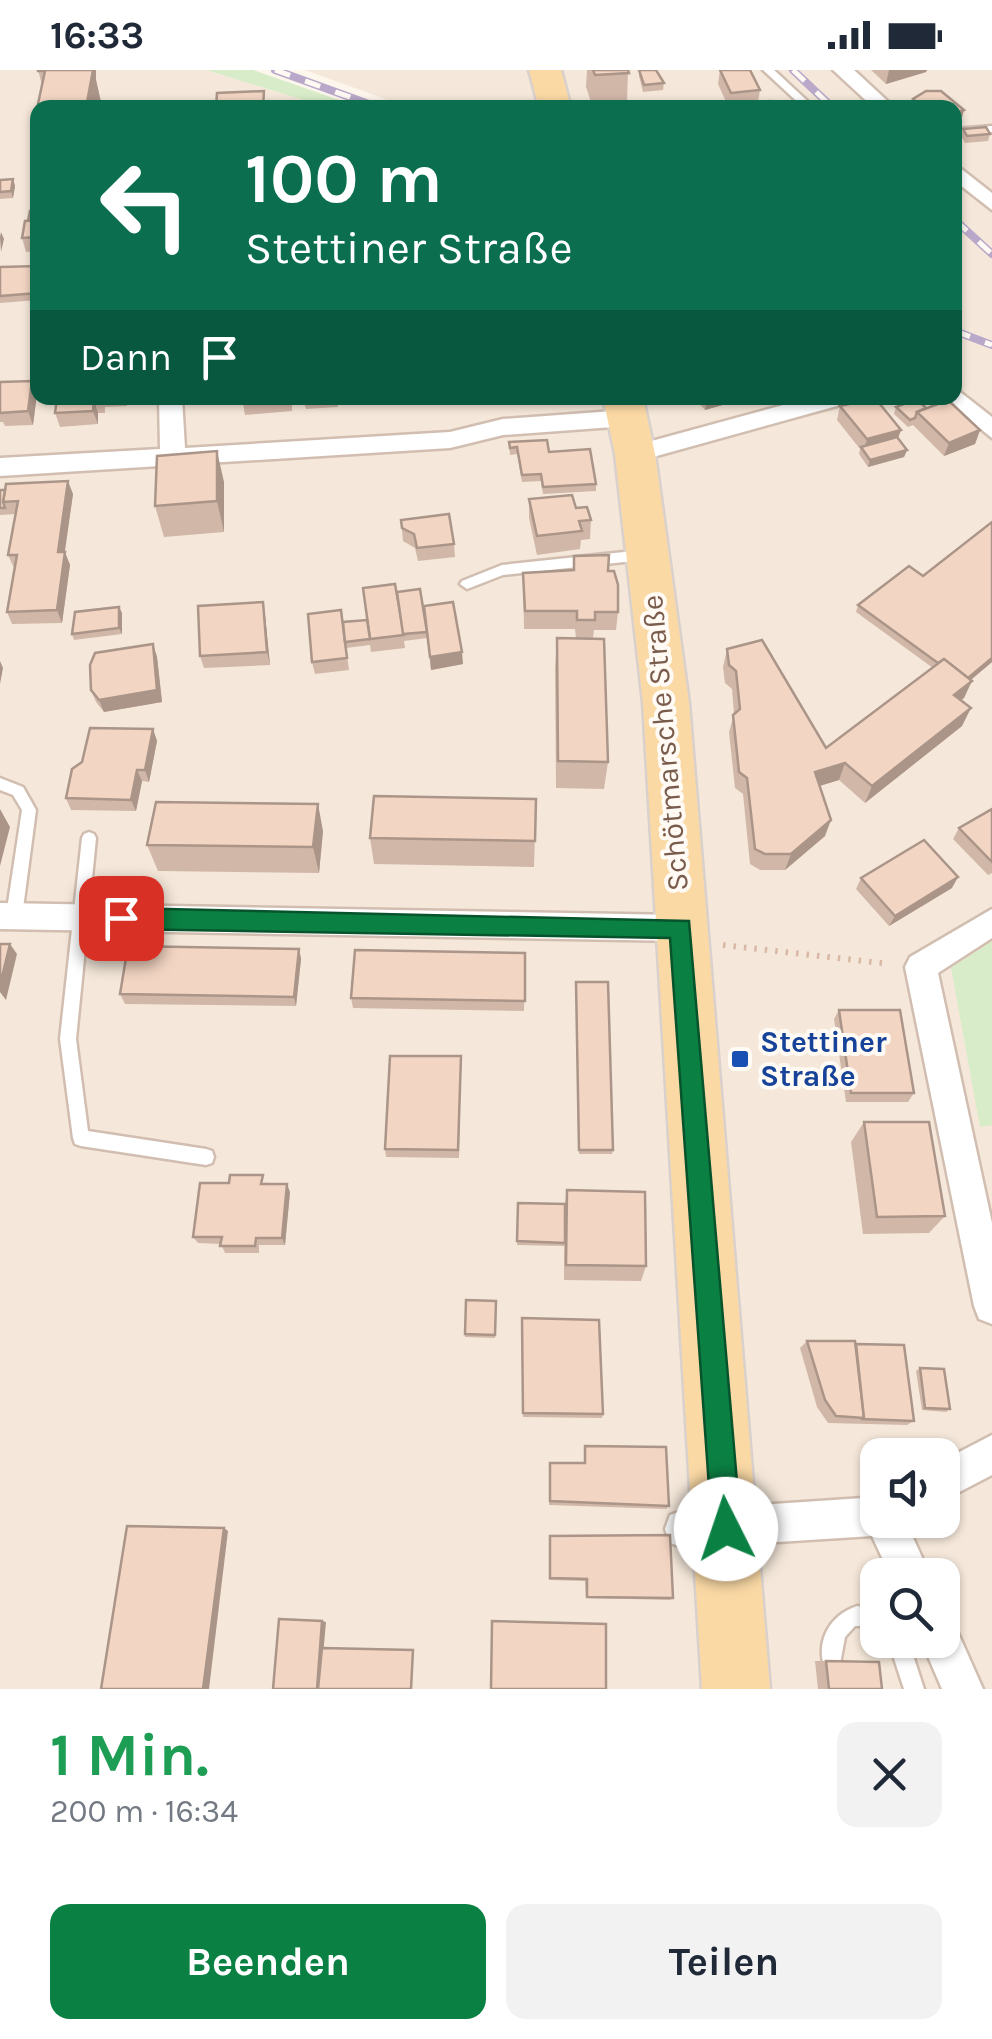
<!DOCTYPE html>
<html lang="de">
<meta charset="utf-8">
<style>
:root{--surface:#fff;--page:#f2f2f3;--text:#1f2937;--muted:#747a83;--accent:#0b8043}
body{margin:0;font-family:Karla,sans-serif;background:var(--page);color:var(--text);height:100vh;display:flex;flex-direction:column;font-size:38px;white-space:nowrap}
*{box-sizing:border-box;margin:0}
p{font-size:32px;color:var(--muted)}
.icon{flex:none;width:55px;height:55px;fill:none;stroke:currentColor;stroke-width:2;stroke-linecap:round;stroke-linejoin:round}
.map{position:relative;height:1619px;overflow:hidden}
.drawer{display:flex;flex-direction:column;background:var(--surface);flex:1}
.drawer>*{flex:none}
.hud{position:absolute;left:30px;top:30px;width:932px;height:305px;border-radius:20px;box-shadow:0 2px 8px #0004;background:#0b6e4f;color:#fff;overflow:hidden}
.buttons{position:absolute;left:860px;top:1368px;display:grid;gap:20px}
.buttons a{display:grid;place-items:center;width:100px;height:100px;border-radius:20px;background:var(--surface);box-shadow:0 2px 8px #0004;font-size:50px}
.pin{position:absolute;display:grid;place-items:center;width:85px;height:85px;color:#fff;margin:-42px;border-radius:20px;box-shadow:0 5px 15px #0006}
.me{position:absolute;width:110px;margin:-55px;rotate:356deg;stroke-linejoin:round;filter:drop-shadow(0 0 8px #0008)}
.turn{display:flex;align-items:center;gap:35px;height:210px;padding:0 50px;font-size:45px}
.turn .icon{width:130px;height:130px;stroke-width:2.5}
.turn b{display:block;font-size:70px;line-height:85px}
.then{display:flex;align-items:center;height:95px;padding:0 50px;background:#0003;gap:20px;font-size:38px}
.round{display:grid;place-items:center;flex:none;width:105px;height:105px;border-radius:20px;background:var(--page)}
.headline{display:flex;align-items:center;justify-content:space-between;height:170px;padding:0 50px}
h1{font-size:60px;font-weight:700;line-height:75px;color:#1e9e55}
.button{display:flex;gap:20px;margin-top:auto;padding:20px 50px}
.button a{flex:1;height:115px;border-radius:20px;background:var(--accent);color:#fff;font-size:40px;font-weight:700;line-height:115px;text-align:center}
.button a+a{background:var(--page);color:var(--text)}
.status{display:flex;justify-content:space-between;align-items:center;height:70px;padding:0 50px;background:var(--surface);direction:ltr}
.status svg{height:28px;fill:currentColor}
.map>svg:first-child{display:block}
.residential{fill:#f5e8da;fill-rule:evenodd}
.green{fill:#d8ecc9}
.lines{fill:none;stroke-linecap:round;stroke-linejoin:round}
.lane-casing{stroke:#d1beb0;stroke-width:5}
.street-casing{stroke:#d1beb0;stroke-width:5}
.primary-casing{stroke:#dad1cd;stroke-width:5}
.path{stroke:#d9b8a5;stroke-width:6;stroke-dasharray:2.5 8;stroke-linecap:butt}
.lane{fill:#fff;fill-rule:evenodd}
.street{fill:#fff;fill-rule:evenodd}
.primary{fill:#fbd9a5;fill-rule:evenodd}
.rail-casing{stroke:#b9a8c9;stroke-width:8}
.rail{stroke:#fffaf3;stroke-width:5;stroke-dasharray:16;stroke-linecap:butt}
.wall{fill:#d1b7a8}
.shaded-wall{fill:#aa9588}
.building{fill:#f3d5c3;stroke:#aa9588;stroke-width:2.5}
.route{fill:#0b8043;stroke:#07532c;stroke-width:2.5}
.transit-dot{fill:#1a4fb4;stroke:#fffaf3;stroke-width:4}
.labels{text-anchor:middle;stroke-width:8;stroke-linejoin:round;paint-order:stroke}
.street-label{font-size:30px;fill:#7a5c4d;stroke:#fffaf3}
.transit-label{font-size:30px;font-weight:bold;fill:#164399;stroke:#fffaf3;text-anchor:start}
</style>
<div class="status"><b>16:33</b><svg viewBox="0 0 49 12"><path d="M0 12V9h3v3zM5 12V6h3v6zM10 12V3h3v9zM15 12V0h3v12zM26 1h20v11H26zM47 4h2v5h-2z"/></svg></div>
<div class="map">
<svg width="992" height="1619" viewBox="0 0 992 1619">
<rect width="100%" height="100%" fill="#fdf6ec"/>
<path class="residential" d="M0 0H206L326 37 38 38V328H955V38L407 37 305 0H992V1619H0ZM878 1385H942V1450H878ZM878 1505H942V1570H878Z"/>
<g class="green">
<polygon points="206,0 253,0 359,37 326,37"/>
<polygon points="992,871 992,1055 980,1057 951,898"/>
</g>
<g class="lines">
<g class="lane-casing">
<g id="lane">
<polygon points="763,0 774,0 815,38 804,38"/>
<polygon points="992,56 992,62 955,65 955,59"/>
<polygon points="643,480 649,485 643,490 503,505 467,519 460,514 462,511 502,495"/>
<polygon points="0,708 23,717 36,740 22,846 19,851 14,853 9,851 6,846 22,740 13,725 0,720"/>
<polygon points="89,762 94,764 96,768 76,969 88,1061 206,1079 212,1081 214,1087 212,1093 206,1095 81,1076 75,1074 73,1068 60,969 82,768 84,764"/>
<path d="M857 1536 878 1539V1559L866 1556H855L845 1567 839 1599 832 1602 825 1599C815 1571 830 1545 857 1536Z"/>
<polygon points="888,1570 908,1570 924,1619 904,1619"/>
</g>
</g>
<g class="street-casing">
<g id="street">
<polygon points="833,0 854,0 895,38 874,38"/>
<polygon points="955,94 992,123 992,140 955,111"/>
<polygon points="955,318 992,347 992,368 947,332 944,328 955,328"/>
<polygon points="159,328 182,328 185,378 450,362 503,349 627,340 639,348 627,356 503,365 450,378 0,406 0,388 160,379"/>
<polygon points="809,328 848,328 844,334 635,392 623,384 626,378"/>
<polygon points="0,833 681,845 692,849 696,858 692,867 681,871 0,859"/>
<polygon points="992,839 992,868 938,903 992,1153 992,1254 979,1249 974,1236 905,897 910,887"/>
<polygon points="992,1365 992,1405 942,1431 942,1391"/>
<polygon points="878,1427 878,1450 905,1450 930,1505 890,1505 872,1466 684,1478 670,1473 665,1459 670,1445 684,1440"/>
<polygon points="942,1550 955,1556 983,1619 942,1619 921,1570 942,1570"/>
</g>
</g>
<g class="primary-casing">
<g id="primary">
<polygon points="529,0 561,0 571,38 539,38"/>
<polygon points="603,328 643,328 655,384 689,633 770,1619 702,1619 643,633 615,384"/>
</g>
</g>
<polyline class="path" points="723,875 890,894"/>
<use href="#lane" class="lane"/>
<use href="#street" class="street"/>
<use href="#primary" class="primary"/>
<g class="rail-casing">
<g id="rail">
<polyline points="275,0 380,38"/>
<polyline points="793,0 833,38"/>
<polyline points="955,150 992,184"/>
<polyline points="955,261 992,275"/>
</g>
</g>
<use href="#rail" class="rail"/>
</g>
<g class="wall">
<polygon points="38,0 96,0 96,10 101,32 100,38 38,38 38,56 35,48 42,15"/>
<polygon points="587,0 628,0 627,34 638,38 593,38 586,17"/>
<polygon points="639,0 664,13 663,20 643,22 639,6"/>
<polygon points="720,0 760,20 758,32 728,36 718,14"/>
<polygon points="871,0 927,0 926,2 886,14"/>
<polygon points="926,21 941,21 964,40 962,47 955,50 955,38 911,36 913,29"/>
<polygon points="963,59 990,64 988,71 965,73 961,66"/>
<polygon points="13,109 15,116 13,128 0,129 0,110"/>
<polygon points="38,141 38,181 26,182 22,168"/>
<polygon points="38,196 38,230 0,233 0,197"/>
<polygon points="0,312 37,324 33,355 5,356 3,352 0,352"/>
<polygon points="57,328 127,328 127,336 105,337 105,343 98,343 98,354 60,357 55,343"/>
<polygon points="242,328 337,328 338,337 306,339 304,333 292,333 292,341 245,345"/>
<polygon points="405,328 448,328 448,329 406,332"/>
<polygon points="679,328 747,328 705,340 694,328 683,332"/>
<polygon points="840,336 898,369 907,380 904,387 868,397 859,384 860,379 837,350"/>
<polygon points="896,337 926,338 980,360 975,374 944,386 913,355 908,357 894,344"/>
<polygon points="509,372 549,382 596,414 596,421 543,424 541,411 522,412 517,384 510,385"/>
<polygon points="224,412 224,462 164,467 155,436"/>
<polygon points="0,420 73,424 64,482 70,495 62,553 12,554 7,542 14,498 8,485 16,444 0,445"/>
<polygon points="529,429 576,438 591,450 590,469 581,470 580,479 537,485 529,448"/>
<polygon points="401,450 454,474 455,487 418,491 415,478 403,471"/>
<polygon points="992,452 992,592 971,610 964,628 961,630 962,656 865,733 839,710 820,716 825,766 785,800 760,800 750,794 743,724 735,718 729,662 734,644 732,619 725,613 723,597 727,579 826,678 933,598 856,542 858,535 923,506"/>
<polygon points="574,486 608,501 618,542 616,560 594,560 593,568 576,568 575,559 524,559 523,503 573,500"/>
<polygon points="397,522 424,541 463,594 431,600 427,568 404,571 405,578 371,582 370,575 346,578 349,600 315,604 312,592 343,552 367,550"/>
<polygon points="263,532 265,545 270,595 204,598 200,586"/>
<polygon points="122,543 122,564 74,570 72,564"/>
<polygon points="557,568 608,692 604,719 556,718 555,598"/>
<polygon points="153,574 157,587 162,632 104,642 96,632 91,620"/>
<polygon points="153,659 157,671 149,712 142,711 136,741 71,740 66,728"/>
<polygon points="536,729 534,797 374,794 370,768"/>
<polygon points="992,739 992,803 988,805 953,769 959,758"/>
<polygon points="323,761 319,803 158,801 147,775"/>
<polygon points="861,808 952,818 889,856 856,819"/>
<polygon points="299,879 301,889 296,936 125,934 120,924"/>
<polygon points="525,883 524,941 353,938 351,928"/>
<polygon points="576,917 613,1080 612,1084 579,1084"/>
<polygon points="839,940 914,1023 908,1032 846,1032 834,949"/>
<polygon points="461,986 459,1088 386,1087 385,1079"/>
<polygon points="864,1052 945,1146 929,1163 863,1164 851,1072"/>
<polygon points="266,1112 266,1114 290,1122 285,1175 259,1175 259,1183 225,1183 221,1174 198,1173 193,1167"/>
<polygon points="567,1120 646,1196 641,1211 564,1210 564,1176 517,1175 518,1133 565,1134"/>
<polygon points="466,1230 496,1231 495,1268 465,1267"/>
<polygon points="522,1248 603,1344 602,1348 523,1347"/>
<polygon points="807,1271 856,1274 914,1351 907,1355 828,1353 817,1337 800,1278"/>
<polygon points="920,1298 950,1339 946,1342 922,1340 916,1301"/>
<polygon points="585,1376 669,1436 666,1439 549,1435 550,1393 584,1393"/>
<polygon points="550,1466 673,1528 670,1530 586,1528 585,1511 549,1510"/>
<polygon points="815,1591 826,1591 882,1619 818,1619"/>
</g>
<g class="shaded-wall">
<polygon points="84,0 96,0 96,10 101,32 100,38 86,38"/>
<polygon points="889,0 927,0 926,2 886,14"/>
<polygon points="964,40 962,47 955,50 955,43"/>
<polygon points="13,109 15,116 13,128 11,121"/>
<polygon points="1,162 4,169 1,182 0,167"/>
<polygon points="32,311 37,324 33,355 28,341"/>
<polygon points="707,328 747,328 705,340"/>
<polygon points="94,330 98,343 98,354 93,341"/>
<polygon points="901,360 896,374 863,383 867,369"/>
<polygon points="980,360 975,374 944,386 949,373"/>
<polygon points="907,380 904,387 868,397 870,390"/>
<polygon points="217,381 224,412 224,462 217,431"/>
<polygon points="68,411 73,424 63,495 58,482"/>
<polygon points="65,482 70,495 62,553 57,540"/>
<polygon points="263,532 265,545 270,595 267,582"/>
<polygon points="119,537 122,543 122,564 119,558"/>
<polygon points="153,574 157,587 162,632 104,642 99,630"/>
<polygon points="462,582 463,594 431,600 430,587"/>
<polygon points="992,588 992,592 961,618 964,612"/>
<polygon points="0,591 3,598 0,614"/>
<polygon points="972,611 964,628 946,642 954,625"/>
<polygon points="971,638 962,656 865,733 872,716"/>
<polygon points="153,659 157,671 149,712 145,700"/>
<polygon points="845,693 839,710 809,719 815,702"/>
<polygon points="137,700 142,711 136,741 131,730"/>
<polygon points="318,734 323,761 319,803 313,777"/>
<polygon points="0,739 10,757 0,796"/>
<polygon points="831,750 825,766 785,800 791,784"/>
<polygon points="958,807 952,818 889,856 895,846"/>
<polygon points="10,874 17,884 6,930 0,922 0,915"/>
<polygon points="299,879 301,889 296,936 294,927"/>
<polygon points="287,1114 290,1122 285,1175 282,1168"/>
<polygon points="224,1458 228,1461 209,1619 203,1619"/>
<polygon points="322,1551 326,1552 320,1619 317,1619"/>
</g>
<g class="building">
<polygon points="38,0 93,0 86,38 38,38 38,48 35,48 45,1 38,1"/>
<polygon points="593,0 628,0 629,3 595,5"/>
<polygon points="639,0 656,0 664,13 644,15"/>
<polygon points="720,0 750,0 760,20 731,23"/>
<polygon points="264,21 263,38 216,38 217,23"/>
<polygon points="926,21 941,21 964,40 955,43 955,38 923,38 913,29"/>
<polygon points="770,31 779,38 714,37"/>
<polygon points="636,33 638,38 603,38 602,36"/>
<polygon points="986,57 990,64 967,66 963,59"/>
<polygon points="13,109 11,121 0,122 0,110"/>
<polygon points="30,141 38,141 38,150 28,151"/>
<polygon points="38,150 38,167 22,168 25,151"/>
<polygon points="38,196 38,223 0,226 0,197"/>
<polygon points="32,311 28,341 0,343 0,312"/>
<polygon points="57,328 101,328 101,329 94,330 93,341 55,343"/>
<polygon points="102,328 125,328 125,329 103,330"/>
<polygon points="242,328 290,328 242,331"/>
<polygon points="304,328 337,328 337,330 304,332"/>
<polygon points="875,328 901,360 867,369 840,336"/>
<polygon points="917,329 926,338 917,342 915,348 910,350 896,337"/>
<polygon points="948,330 980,360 949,373 917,342"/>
<polygon points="897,367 907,380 870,390 861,377"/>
<polygon points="547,370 549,382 590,379 596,414 543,417 541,404 522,405 517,377 510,378 509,372"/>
<polygon points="217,381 217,431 155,436 157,386"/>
<polygon points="68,411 58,482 65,482 57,540 7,542 17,485 8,485 18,431 3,432 6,414"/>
<polygon points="0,420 5,420 3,432 5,438 0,438"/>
<polygon points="572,425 576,438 587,437 591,450 579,451 582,461 537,466 529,429"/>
<polygon points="449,444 454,474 417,478 414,464 402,458 401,450"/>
<polygon points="992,452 992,588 968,608 944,589 938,593 858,535 909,496 923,506"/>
<polygon points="609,485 608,501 614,501 618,515 618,542 595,542 595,550 577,550 577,541 525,541 523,503 574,500 574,486"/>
<polygon points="395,514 404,565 370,569 363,518"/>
<polygon points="420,519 427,562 403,564 397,522"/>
<polygon points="263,532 267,582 200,586 198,536"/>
<polygon points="453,532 462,582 430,587 424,536"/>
<polygon points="119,537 119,558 72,564 75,542"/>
<polygon points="341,540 347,588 312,592 308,544"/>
<polygon points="367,550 370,569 345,572 343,552"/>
<polygon points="557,568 604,569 608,692 558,691"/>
<polygon points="762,570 826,678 944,589 972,611 954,625 971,638 872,716 845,693 815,702 831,750 791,784 765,784 755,779 747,708 739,702 733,645 740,639 736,601 729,595 727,579"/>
<polygon points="153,574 157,620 99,630 91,620 90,595 95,583"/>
<polygon points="90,658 153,659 145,700 137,700 131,730 66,728 72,699 82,692"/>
<polygon points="374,726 536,729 535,771 370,768"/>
<polygon points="156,732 318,734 313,777 147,775"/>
<polygon points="992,739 992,792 959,758"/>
<polygon points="924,770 958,807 895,846 861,808"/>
<polygon points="0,874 10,874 0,915"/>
<polygon points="128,876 299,879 294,927 120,924"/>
<polygon points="355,880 525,883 525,931 351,928"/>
<polygon points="576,912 608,912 613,1080 579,1080"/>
<polygon points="839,940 900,940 914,1023 851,1023"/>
<polygon points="390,986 461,986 458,1080 385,1079"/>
<polygon points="864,1052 929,1052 945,1146 877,1147"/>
<polygon points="230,1105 263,1105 261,1114 287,1114 282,1168 256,1168 255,1176 220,1176 222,1167 193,1167 200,1113 229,1113"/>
<polygon points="567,1120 645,1122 646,1196 566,1195"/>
<polygon points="518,1133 565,1134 565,1173 517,1171"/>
<polygon points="466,1230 496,1231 495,1265 465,1264"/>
<polygon points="522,1248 599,1250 603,1344 523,1343"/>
<polygon points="807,1271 855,1271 864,1348 836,1346 825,1330"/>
<polygon points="856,1274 904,1275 914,1351 861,1349 864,1348"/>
<polygon points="920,1298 944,1299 950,1339 925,1338"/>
<polygon points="585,1376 666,1377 669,1436 550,1431 550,1393 585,1393"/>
<polygon points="127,1456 224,1458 203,1619 101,1619"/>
<polygon points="670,1465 673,1528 587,1527 587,1509 550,1508 550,1466"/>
<polygon points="279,1549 322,1551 317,1619 273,1619"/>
<polygon points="492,1551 606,1554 606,1619 491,1619"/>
<polygon points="322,1578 413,1580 411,1619 318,1619"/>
<polygon points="826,1591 879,1592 882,1619 829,1619"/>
</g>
<polygon class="route" points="121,838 689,851 741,1459 737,1469 726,1473 716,1469 712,1459 670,868 121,859 109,848"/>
<rect class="transit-dot" x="730" y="979" width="20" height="20" rx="5"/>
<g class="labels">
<g class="street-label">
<text transform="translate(665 673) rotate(-95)" y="10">Schötmarsche Straße</text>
</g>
<g class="transit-label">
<text x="760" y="982">Stettiner<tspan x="760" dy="34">Straße</tspan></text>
</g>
</g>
</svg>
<div class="buttons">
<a><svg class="icon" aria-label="sound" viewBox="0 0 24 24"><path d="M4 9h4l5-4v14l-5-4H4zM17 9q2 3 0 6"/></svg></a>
<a><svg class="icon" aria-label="search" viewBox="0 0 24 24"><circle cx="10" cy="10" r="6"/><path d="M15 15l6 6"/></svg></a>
</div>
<div class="pin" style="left:121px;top:848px;background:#d93025"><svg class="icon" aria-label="arrive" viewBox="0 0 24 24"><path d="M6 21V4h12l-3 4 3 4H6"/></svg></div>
<svg class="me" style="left:726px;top:1459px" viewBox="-20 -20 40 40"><circle r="19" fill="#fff"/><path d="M0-13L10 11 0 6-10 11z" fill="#0b8043"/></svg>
<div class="hud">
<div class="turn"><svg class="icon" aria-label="left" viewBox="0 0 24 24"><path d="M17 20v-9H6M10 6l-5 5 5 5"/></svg><div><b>100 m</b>Stettiner Straße</div></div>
<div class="then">Dann<svg class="icon" aria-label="arrive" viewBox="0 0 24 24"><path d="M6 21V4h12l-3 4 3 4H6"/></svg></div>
</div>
</div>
<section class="drawer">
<div class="headline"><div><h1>1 Min.</h1><p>200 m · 16:34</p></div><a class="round"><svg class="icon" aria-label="close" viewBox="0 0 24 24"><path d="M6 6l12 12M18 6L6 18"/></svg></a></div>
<div class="button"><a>Beenden</a><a>Teilen</a></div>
</section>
